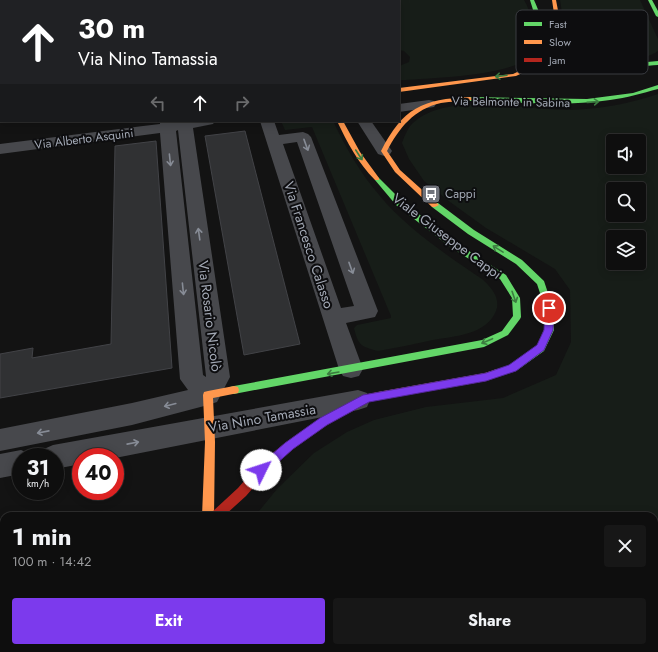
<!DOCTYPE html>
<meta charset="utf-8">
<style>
:root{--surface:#0e0e0e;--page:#171717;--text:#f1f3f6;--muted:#9b9c9e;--line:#2e2e2e;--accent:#7c3aed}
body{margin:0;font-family:Jost,sans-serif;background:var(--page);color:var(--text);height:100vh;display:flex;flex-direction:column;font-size:15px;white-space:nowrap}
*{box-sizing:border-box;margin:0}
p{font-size:13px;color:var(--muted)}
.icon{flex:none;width:22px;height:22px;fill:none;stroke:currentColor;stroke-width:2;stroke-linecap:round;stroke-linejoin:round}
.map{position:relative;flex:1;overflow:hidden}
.panel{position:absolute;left:0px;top:512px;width:658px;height:140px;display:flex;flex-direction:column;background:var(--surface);border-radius:12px 12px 0 0;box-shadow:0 2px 10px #0003,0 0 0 1px var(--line)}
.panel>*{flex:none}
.top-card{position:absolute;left:0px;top:0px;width:400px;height:122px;box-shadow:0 2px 10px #0003,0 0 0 1px var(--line);background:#202124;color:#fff;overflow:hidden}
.fabs{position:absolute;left:606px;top:134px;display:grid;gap:8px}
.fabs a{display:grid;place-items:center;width:40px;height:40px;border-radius:4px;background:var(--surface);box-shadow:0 2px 10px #0003,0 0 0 1px var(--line);font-size:20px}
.speed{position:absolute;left:12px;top:448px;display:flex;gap:8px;font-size:20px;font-weight:700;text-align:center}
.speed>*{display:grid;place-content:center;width:52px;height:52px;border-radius:50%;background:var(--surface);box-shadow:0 2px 10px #0003,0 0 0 1px var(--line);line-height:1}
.speed small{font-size:10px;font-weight:400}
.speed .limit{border:6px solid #d22;background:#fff;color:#111}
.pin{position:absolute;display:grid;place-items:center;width:34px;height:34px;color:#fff;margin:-17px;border:2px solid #fff;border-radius:50%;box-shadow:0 1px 4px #0007}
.me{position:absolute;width:44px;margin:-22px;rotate:49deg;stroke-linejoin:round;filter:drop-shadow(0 0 3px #0008)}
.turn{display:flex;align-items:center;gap:14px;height:84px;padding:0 12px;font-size:18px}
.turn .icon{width:52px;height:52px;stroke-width:2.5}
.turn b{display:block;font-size:28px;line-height:34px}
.lanes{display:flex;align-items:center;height:38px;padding:0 12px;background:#0003;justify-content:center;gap:20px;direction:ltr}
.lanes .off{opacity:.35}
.round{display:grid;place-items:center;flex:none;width:42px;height:42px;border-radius:4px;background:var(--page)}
.summary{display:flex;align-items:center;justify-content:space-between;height:68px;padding:0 12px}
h1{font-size:24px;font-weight:700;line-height:30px}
.action{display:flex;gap:8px;margin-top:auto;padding:8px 12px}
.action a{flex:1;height:46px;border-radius:4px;background:var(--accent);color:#fff;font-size:16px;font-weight:700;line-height:46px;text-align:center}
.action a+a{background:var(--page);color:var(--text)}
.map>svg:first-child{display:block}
.green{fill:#171d18;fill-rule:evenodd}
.building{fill:#303133;stroke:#424347}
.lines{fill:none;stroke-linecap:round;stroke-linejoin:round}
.street{fill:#47484c;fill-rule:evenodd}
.fast{fill:#63d668;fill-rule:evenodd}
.slow{fill:#ff974d;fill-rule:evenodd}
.jam{fill:#b3261e;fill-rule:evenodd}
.oneway{stroke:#3c7c40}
.oneway2{stroke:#878c96}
.route{fill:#7c3aed;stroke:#51269a}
.labels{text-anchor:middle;stroke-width:4;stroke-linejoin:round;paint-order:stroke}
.far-street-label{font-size:12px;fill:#a3a9b5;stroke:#0d0d0f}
.far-poi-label{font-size:12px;fill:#a3a9b5;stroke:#0d0d0f;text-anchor:start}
.street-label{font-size:14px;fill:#a3a9b5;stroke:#0d0d0f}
.key{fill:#0d0d0f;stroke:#3a3c41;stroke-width:1}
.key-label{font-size:11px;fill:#a3a9b5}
</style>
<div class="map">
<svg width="658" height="652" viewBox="0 0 658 652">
<rect width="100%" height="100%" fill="#131313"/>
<g class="green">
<path d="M347 0H524C533 14 534 38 533 54 516 76 433 78 405 80H399V66L409 62 410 57 404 51 399 50V1Z"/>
<path d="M560 0H640L658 39V51C639 66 580 57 566 37Z"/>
<path d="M658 94V628L654 632V516H255L277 489 314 453 347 432 374 420 426 407 503 398 556 375 571 342 570 290 555 269 486 228 450 202 424 181 409 159 402 143C405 135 408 127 414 122 450 91 526 111 569 110 599 109 629 104 658 94ZM613 141H639V167H613ZM613 189H639V215H613ZM613 237H639V263H613Z"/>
<path d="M281 121H333C346 148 360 173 380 196 405 227 449 257 482 279 491 287 501 298 496 311 486 335 455 336 433 340 414 344 396 348 378 351 361 347 358 345 354 328L357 325 391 318V316L312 127 285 130Z"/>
<polygon points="196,648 635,648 631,652 195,652"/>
</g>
<g class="building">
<polygon points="245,131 300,344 244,355 205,136"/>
<polygon points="156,141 172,368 0,398 0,354 33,348 32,358 111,344 115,146"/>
</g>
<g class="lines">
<g class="street">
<polygon points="0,0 5,0 5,1 1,1 0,4"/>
<rect x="105" y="0" width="10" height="1"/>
<rect x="290" y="0" width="11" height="1"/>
<rect x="0" y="22" width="1" height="6"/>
<polygon points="429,100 434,101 436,104 434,107 399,112 399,104"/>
<path d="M160 121H215L213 124 193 128 230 377 217 402 208 405 132 425 0 451V429L132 403 188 390 180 379 160 133 0 154V144L143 126 160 124ZM178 130 206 376V377L203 375 176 131Z"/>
<path d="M260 121H274L279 135 303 132 308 134 311 137 378 311 375 317 346 323 363 369 359 376 351 378 343 376 339 369ZM297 142 354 306 341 308 283 144Z"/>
<polygon points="357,121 371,121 392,151 390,154 384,156 378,154"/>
<polygon points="358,390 367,393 370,400 367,407 358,410 115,458 81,457 81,464 55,469 55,457 40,457 44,449 53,445"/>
<polygon points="21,450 30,454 32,457 21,457 21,474 0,478 0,454"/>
</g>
<g class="fast">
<path d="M530 0H534C539 11 546 32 555 40 580 61 627 65 658 61V65C626 68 577 64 552 42 547 38 545 31 542 26L543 39 541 64 536 65 537 23Z"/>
<polygon points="648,0 652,0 658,11 658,17 656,16"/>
<path d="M658 85V89C642 93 627 98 610 100 564 107 517 102 470 101L467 99 470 97 587 99 633 93Z"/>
<polygon points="377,177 379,178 402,201 455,242 506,275 520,298 521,317 520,319 508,335 484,347 234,394 230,393 229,390 230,387 234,386 482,340 502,331 513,316 512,298 500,279 449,246 396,205 375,180 375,178"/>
<polygon points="432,203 438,203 474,230 522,260 544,281 553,308 554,330 544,351 516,371 497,377 494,376 492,373 494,370 510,365 537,346 544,330 545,308 537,284 516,264 468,234 432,207"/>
<polygon points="149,648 163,648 162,652 148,652"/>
</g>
<g class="slow">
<polygon points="552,0 556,0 565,47 557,57 516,76 399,92 399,88 513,74 553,55 559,47"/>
<path d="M470 97 473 99 472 100C462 102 451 101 441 103 414 109 399 128 387 151L400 170 439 205 435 207H432L395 172 381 151C403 108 422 99 470 97Z"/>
<path d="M337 121H343L360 152 379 178V180H375C358 163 347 142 337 121Z"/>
<polygon points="497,369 500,370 502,373 500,376 486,381 378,400 374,399 373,396 374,393 378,392 485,373"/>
<polygon points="234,386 238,387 239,390 238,393 213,398 215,442 214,516 202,516 205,442 203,395 204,392 208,391"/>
</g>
<polygon class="jam" points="378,392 382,393 383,396 382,399 369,402 327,425 293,449 265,474 246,496 224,516 210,516 212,512 238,488 257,466 285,443 319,419 363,395"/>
</g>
<defs><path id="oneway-shaft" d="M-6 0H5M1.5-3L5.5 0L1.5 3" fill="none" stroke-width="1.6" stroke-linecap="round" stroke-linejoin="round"/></defs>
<g class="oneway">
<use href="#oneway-shaft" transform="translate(501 76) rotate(173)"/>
<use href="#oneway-shaft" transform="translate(593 102) rotate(-4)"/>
<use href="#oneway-shaft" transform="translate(359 155) rotate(57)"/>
<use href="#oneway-shaft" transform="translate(498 249) rotate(-148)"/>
<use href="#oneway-shaft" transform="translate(514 297) rotate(71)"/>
<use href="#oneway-shaft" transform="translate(487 341) rotate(157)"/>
<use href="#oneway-shaft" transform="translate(333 373) rotate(170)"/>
</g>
<g class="oneway2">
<use href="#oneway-shaft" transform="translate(306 145) rotate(70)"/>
<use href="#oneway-shaft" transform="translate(170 160) rotate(84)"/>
<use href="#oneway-shaft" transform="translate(199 234) rotate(-98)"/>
<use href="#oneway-shaft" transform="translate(351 268) rotate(70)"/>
<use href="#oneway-shaft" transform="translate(183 289) rotate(84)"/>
<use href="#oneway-shaft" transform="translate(170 405) rotate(166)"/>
<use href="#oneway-shaft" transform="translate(43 432) rotate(169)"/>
<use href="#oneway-shaft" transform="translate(133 443) rotate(-11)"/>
</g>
<polygon class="route" points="549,305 554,308 553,330 544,350 516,371 486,381 369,402 327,425 293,449 265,474 261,475 257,474 256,470 257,467 285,443 320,418 363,395 486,373 509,365 537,345 544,330 545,308"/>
<defs>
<g id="bus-square" transform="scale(1)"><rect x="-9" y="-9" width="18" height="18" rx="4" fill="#71747c" stroke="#0d0d0f"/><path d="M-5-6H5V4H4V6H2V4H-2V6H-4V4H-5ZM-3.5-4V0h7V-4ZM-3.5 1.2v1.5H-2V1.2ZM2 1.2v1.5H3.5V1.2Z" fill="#fff"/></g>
</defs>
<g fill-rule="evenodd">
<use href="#bus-square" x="431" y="194"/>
</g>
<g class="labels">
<g class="far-street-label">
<text transform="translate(511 102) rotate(1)" y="4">Via Belmonte in Sabina</text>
<text transform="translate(84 139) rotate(-7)" y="4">Via Alberto Asquini</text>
</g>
<g class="far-poi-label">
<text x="445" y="198">Cappi</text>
</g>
<g class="street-label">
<text transform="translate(447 236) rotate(37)" y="5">Viale Giuseppe Cappi</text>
<text transform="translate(309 245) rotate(72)" y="5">Via Francesco Calasso</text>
<text transform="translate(210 316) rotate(83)" y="5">Via Rosario Nicolò</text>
<text transform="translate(262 418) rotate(-10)" y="5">Via Nino Tamassia</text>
</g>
</g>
<rect x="516" y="10" width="132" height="64" rx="6" class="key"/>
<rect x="524" y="22" width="18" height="4" fill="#63d668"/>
<rect x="524" y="40" width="18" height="4" fill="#ff974d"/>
<rect x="524" y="58" width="18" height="4" fill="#b3261e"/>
<g class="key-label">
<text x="549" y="28">Fast</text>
<text x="549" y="46">Slow</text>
<text x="549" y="64">Jam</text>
</g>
</svg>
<div class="fabs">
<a><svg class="icon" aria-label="sound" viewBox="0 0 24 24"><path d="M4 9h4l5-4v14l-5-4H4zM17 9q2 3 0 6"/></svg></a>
<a><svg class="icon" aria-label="search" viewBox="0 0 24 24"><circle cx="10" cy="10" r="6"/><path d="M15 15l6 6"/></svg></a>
<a><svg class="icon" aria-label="layers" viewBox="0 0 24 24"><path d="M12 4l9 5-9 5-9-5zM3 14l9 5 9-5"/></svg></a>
</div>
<div class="speed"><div>31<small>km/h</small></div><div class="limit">40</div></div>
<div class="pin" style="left:549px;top:308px;background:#d93025"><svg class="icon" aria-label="arrive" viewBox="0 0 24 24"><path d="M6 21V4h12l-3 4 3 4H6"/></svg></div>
<svg class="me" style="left:261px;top:470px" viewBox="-20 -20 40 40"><circle r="19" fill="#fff"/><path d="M0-13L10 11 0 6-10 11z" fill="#7c3aed"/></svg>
<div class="top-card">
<div class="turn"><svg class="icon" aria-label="ahead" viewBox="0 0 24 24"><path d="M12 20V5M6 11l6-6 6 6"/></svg><div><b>30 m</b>Via Nino Tamassia</div></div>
<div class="lanes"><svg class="icon off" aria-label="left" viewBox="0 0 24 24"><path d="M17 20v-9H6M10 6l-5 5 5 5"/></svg><svg class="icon" aria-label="ahead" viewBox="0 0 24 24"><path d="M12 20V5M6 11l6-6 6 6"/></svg><svg class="icon off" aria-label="right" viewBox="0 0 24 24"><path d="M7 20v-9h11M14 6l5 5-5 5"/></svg></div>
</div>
<section class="panel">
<div class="summary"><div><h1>1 min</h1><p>100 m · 14:42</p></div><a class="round"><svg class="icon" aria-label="close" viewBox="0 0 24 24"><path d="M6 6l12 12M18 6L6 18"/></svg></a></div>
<div class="action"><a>Exit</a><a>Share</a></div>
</section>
</div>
